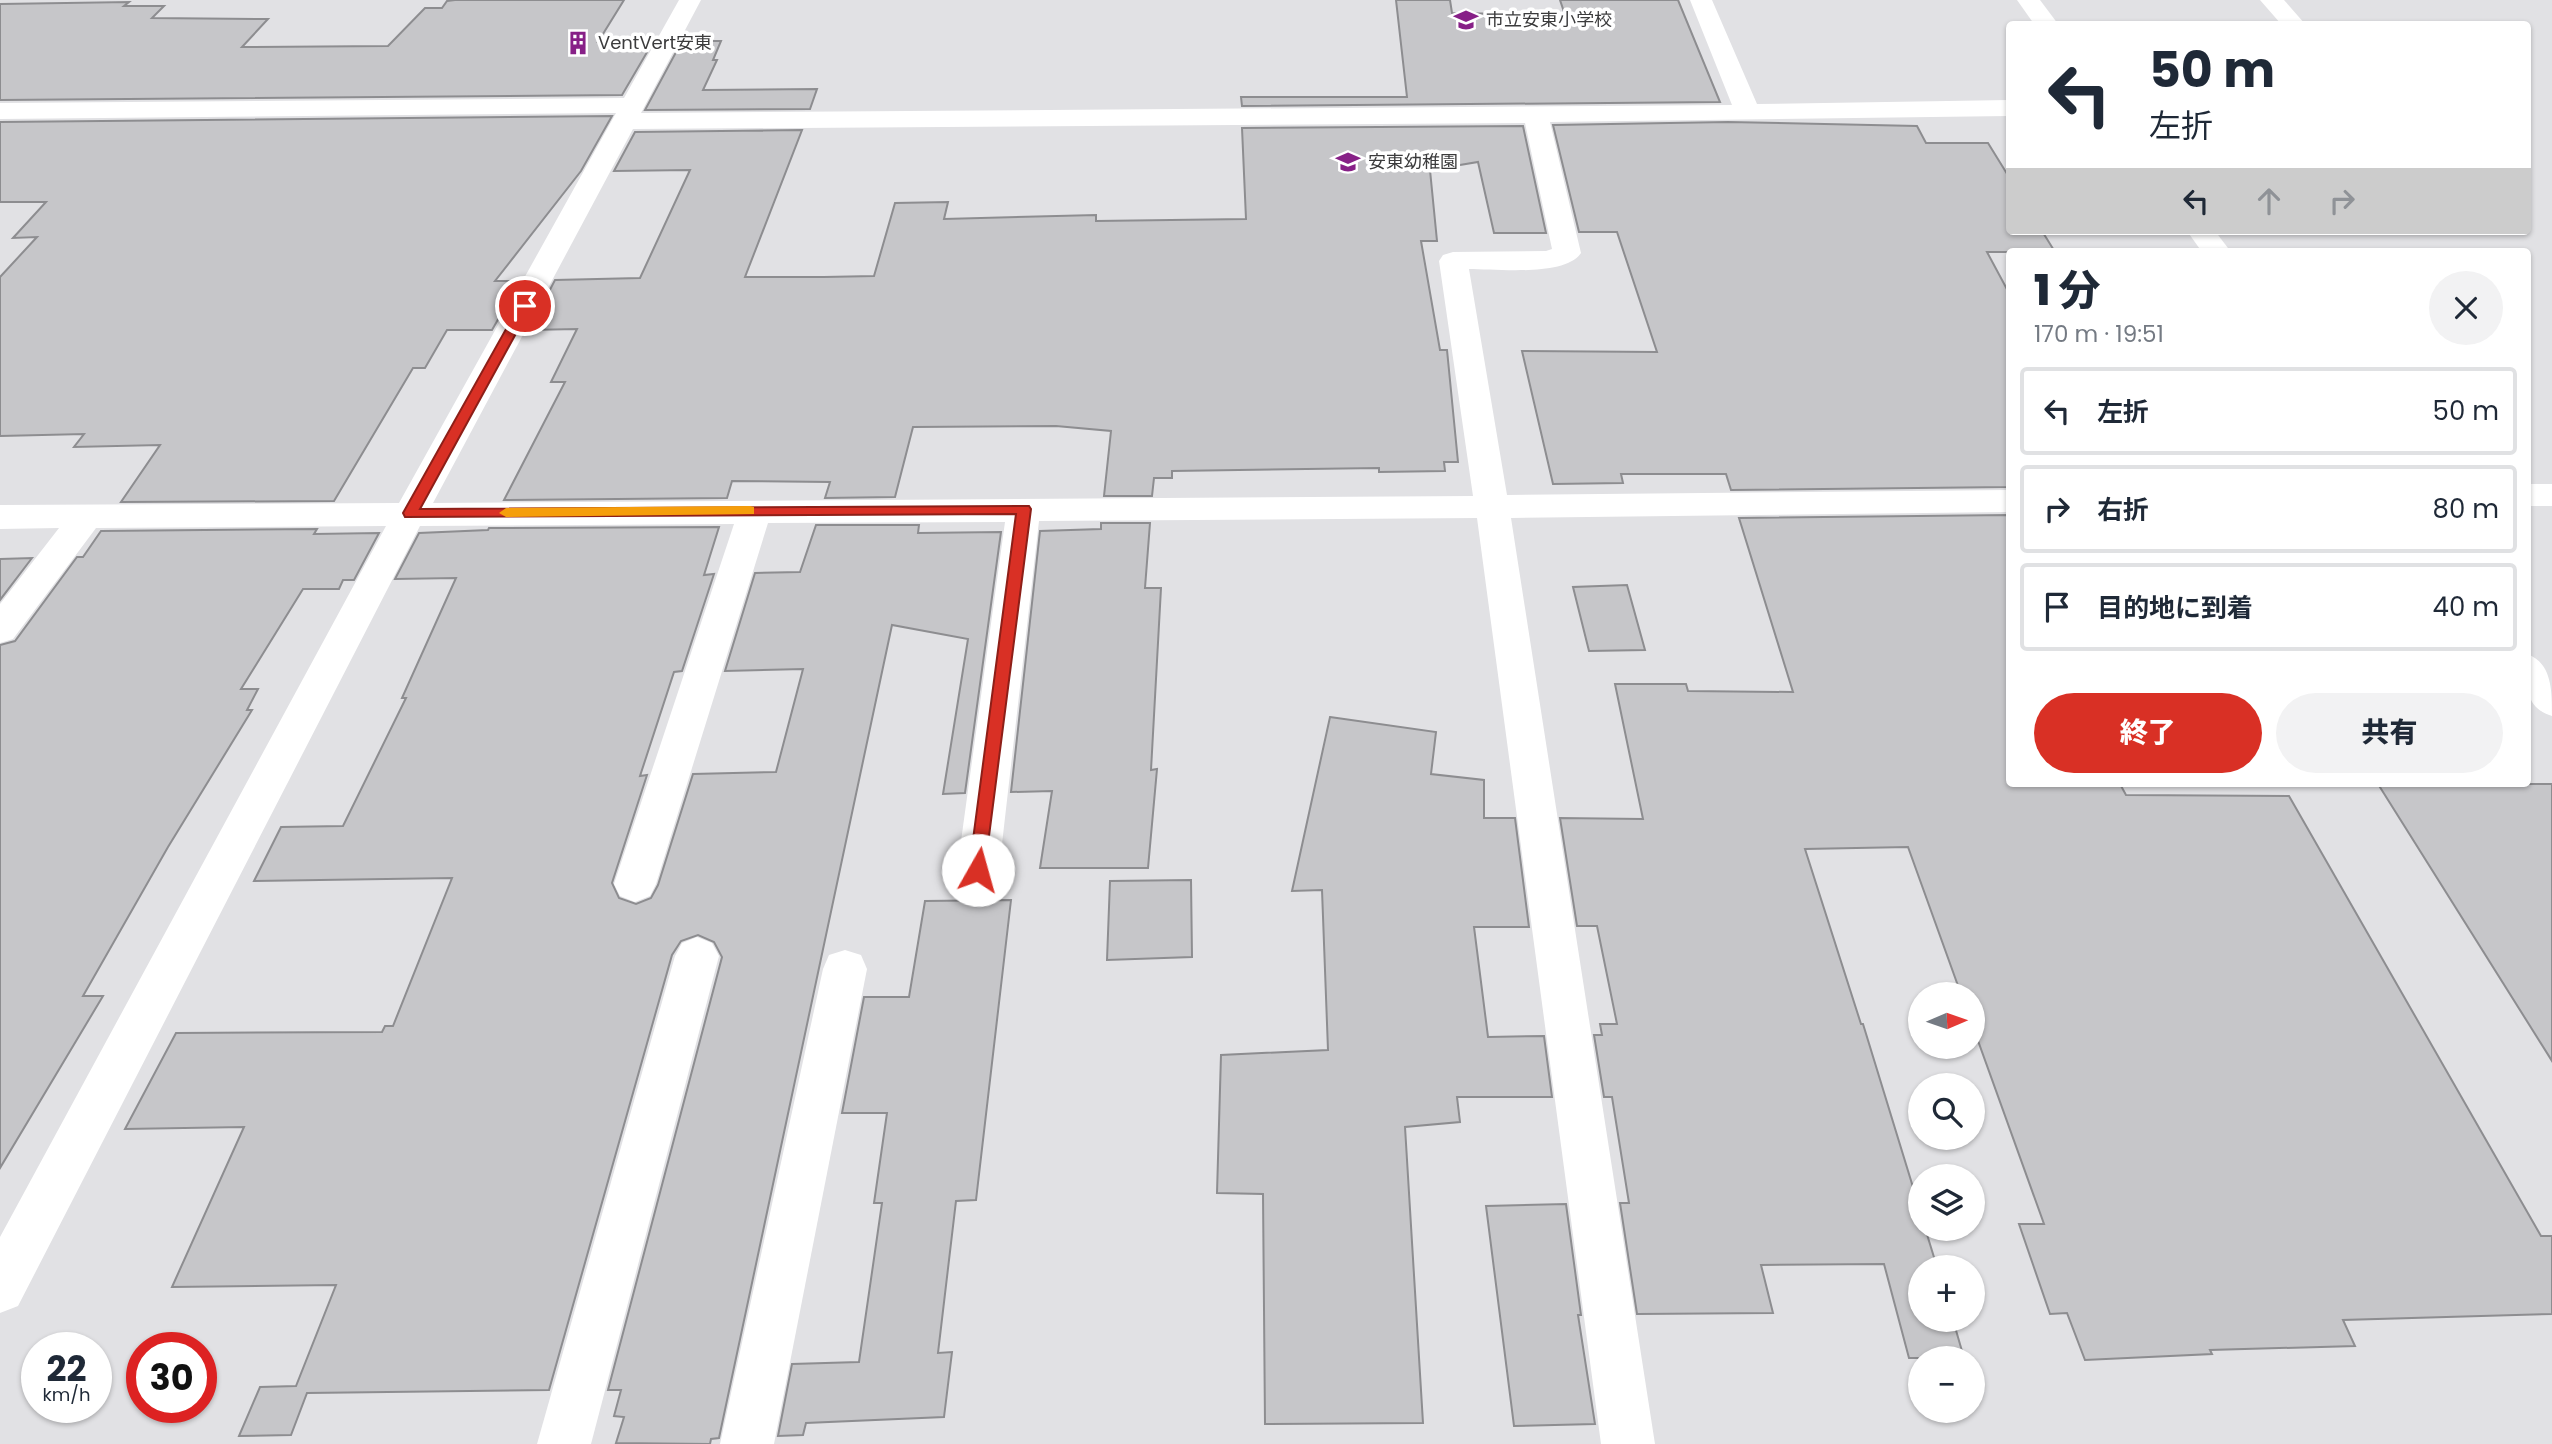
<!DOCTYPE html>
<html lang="ja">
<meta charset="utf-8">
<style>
:root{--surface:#fff;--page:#f2f2f3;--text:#1f2937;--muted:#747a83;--line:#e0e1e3;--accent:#d93025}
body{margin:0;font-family:Poppins,"Noto Sans JP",sans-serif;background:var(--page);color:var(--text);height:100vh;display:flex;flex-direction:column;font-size:26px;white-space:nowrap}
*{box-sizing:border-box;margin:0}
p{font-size:23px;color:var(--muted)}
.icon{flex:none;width:38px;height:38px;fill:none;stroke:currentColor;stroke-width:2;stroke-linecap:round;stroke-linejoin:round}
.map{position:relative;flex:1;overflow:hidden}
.details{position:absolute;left:2006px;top:248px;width:525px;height:539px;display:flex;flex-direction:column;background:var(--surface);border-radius:7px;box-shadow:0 2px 5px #0004}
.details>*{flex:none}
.hud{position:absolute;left:2006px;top:21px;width:525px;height:214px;border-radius:7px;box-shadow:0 2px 5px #0004;background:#fff;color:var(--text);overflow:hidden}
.needle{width:46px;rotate:88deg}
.tools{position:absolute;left:1908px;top:982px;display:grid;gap:14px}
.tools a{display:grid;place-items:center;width:77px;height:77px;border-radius:50%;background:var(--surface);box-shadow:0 2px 5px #0004;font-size:35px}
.speed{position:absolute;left:21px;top:1332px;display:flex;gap:14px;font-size:35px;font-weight:700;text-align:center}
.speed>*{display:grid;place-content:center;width:91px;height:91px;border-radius:50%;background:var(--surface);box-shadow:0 2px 5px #0004;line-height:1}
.speed small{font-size:18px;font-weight:400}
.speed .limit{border:10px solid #d22;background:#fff;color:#111}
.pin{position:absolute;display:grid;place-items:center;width:60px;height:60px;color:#fff;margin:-30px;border:4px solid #fff;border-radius:50%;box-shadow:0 2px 7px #0007}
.me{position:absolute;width:77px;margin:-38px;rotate:7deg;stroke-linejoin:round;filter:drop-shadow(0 0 5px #0008)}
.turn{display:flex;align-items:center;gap:24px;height:147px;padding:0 28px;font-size:32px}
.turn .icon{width:91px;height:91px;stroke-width:2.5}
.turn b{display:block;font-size:49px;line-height:60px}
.lanes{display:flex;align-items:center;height:66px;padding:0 28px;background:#0003;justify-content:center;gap:35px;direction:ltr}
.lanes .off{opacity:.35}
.round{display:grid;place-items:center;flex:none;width:74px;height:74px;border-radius:37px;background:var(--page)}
.overview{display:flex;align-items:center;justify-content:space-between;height:119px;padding:0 28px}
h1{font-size:42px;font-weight:800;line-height:52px}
.button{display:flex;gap:14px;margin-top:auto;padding:14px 28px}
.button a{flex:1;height:80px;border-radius:42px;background:var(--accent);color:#fff;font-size:28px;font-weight:800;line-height:80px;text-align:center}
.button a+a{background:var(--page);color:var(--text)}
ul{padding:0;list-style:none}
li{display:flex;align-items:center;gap:21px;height:88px;margin:0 14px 10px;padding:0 14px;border:4px solid var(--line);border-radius:7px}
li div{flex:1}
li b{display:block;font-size:26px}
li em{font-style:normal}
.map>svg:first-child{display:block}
.building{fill:#c6c6c9;stroke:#8d8d90;stroke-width:2}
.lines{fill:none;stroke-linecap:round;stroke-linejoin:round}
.street{fill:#fff;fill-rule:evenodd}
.route{fill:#d93025;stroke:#8d1f18;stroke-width:2}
.slow{fill:#f59e0b}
.labels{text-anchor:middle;stroke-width:7;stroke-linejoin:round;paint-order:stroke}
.far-poi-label{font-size:18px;fill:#3b3b3c;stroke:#fff;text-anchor:start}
</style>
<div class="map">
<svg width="2552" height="1444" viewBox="0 0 2552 1444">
<rect width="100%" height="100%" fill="#e1e1e4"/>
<g class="building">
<polygon points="455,0 624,0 598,42 653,42 622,95 0,100 0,4 129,2 124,6 164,6 152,18 268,19 242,47 388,46 425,8 442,8 447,1"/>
<polygon points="1396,0 1450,0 1452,13 1565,15 1560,0 1678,0 1720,102 1242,106 1241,97 1407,97"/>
<polygon points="682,41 721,41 713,60 717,60 703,90 817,89 810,109 645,110"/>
<polygon points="612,116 581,171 495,281 520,281 492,330 447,330 425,368 413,368 334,501 121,502 160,445 74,447 84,434 0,436 0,277 37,237 13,238 46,202 0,202 0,122"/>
<polygon points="1728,122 1917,126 1926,143 1988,143 2009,177 2009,231 2042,231 2055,252 1987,252 2009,293 2009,487 1731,490 1726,474 1621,474 1623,483 1553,484 1522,351 1657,352 1617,232 1579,232 1553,125"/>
<polygon points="1523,126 1546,233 1494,233 1478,162 1430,170 1437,241 1421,241 1440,350 1447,350 1458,462 1444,462 1445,471 1379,472 1379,468 1172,471 1172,478 1154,478 1152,496 1104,496 1111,431 1056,426 913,427 895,497 825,498 830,482 732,481 727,498 504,500 565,382 551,382 577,329 529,330 555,280 640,278 690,170 614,171 635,132 802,130 745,277 824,277 874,276 895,203 948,202 944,219 1096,215 1096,221 1246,219 1242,128"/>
<polygon points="2009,515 2009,784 2120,784 2126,795 2289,796 2541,1236 2552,1236 2552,1314 2343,1320 2355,1346 2210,1350 2212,1354 2085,1360 2067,1313 2050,1314 2019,1224 2044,1224 1972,1024 1972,994 1961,994 1908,847 1805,849 1861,1024 1863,1024 1920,1210 1920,1228 1925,1228 1937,1267 1920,1267 1920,1320 1953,1320 1964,1358 1909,1358 1884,1264 1761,1265 1773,1313 1637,1314 1620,1203 1629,1203 1612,1097 1604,1097 1594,1035 1602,1035 1600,1024 1617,1024 1597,926 1577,926 1560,818 1643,819 1615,684 1686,684 1688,691 1793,692 1739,518"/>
<polygon points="1101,523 1150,523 1145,588 1161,588 1151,770 1157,769 1148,868 1040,868 1052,791 1011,792 1040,531 1101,529"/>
<polygon points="816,525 919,525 918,533 1001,532 965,793 943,794 968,639 892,625 719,1438 711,1439 710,1444 616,1443 624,1417 614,1416 621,1390 608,1390 722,957 714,942 698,935 681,941 672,955 549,1390 307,1393 291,1435 239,1436 260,1387 296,1386 336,1285 172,1287 244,1127 125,1129 176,1033 382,1032 385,1026 393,1026 452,878 254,881 281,827 343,826 406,698 402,698 456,578 395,579 419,533 488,530 489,528 719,527 704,575 714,574 682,671 674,672 640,776 647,775 612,883 619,898 636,904 651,898 658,885 693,774 776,772 803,669 725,671 755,573 800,572"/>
<polygon points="317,529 314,534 379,533 354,580 343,580 339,589 303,589 241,689 258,689 247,710 252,710 168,847 83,996 103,996 0,1168 0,645 15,641 77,557 83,557 101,531"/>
<polygon points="32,558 0,600 0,559"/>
<polygon points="1627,585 1645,650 1589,651 1573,587"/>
<polygon points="1330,717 1436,732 1431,774 1484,780 1484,818 1515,818 1529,927 1474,927 1488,1037 1544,1036 1552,1097 1457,1097 1460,1122 1405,1127 1423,1423 1265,1424 1263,1194 1217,1193 1221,1055 1328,1050 1322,890 1292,891"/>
<polygon points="2378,784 2552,784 2552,1061"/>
<polygon points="1191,880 1192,957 1107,960 1110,881"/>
<polygon points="1011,900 976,1200 956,1201 938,1353 952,1352 944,1417 806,1423 803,1435 778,1436 792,1364 859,1362 882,1203 874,1203 887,1113 842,1113 864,997 909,997 925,901"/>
<polygon points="1566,1204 1581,1315 1578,1315 1595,1424 1514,1426 1486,1206"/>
</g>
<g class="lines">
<g class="street">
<path d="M679 0H701L641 113 1732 105 1690 0H1712L1757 104 2009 100V116L1550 122 1581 253C1565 277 1496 269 1469 269L1507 495 2009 490V512L1511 518 1655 1444H1601L1477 518 1039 521 999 870 993 882 978 887 963 882 957 870 1005 522 768 523 656 884 650 896 635 902 620 896 614 884 734 524 420 526 18 1306 0 1313V1237L386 526 96 528 13 639 0 643V604L59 528 0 529V505L399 503 616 113 0 119V103L624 98ZM1525 123 1552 249 1546 251 1453 252 1443 255 1439 261 1473 496 433 503 633 129Z"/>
<polygon points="2017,0 2040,0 2058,24 2034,24"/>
<polygon points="2260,0 2284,0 2305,24 2281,24"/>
<polygon points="2187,231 2215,231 2231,252 2202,252"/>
<rect x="2527" y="484" width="25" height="22"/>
<path d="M2527 654C2552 663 2552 690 2552 716 2522 707 2527 681 2527 654Z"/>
<polygon points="697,937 712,943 719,956 591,1444 537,1444 675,956 682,943"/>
<polygon points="845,950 861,955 867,969 774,1444 720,1444 823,969 829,955"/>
</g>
</g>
<polygon class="route" points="525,302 531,306 420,509 1029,506 1031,509 984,875 971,875 969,870 1016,514 405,517 403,513 519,306"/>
<polygon class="slow" points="750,506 754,507 754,514 506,517 499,513 506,508"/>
<defs>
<g id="school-bare" transform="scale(1.89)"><path d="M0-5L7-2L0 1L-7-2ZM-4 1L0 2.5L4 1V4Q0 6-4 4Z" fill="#872087" stroke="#fff" stroke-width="2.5" paint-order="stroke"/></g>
<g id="building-bare" transform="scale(1.89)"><path d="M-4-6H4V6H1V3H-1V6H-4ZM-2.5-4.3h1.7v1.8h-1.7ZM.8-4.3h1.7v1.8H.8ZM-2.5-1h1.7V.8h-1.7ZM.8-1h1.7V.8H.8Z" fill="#872087" stroke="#fff" stroke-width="2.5" paint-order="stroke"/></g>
</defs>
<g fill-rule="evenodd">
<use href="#school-bare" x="1466" y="20"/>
<use href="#building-bare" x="578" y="43"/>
<use href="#school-bare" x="1348" y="162"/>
</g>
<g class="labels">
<g class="far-poi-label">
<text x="1486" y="26">市立安東小学校</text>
<text x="598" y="49">VentVert安東</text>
<text x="1368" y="168">安東幼稚園</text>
</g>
</g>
</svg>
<div class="tools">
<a><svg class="needle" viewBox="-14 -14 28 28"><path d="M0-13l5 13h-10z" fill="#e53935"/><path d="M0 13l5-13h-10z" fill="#747a83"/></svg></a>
<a><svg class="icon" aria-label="search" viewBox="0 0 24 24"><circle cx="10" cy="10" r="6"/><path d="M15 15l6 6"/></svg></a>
<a><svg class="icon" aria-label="layers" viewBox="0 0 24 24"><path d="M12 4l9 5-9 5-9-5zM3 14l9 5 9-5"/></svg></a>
<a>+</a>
<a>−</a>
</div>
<div class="speed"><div>22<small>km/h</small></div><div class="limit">30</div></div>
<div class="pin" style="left:525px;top:306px;background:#d93025"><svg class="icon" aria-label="arrive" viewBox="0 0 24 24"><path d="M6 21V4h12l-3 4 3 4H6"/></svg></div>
<svg class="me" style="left:978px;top:870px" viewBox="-20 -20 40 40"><circle r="19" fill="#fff"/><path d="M0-13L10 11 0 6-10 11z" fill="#d93025"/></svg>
<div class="hud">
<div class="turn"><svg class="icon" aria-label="left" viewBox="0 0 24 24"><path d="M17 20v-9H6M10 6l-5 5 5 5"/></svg><div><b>50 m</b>左折</div></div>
<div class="lanes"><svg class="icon" aria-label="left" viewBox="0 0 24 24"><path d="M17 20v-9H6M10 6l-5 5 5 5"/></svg><svg class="icon off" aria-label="ahead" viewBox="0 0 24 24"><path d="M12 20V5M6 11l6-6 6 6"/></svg><svg class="icon off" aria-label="right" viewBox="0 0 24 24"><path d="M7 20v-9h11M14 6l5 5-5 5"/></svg></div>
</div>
<section class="details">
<div class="overview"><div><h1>1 分</h1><p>170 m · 19:51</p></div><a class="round"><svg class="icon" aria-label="close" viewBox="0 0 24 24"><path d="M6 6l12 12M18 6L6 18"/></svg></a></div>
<ul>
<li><svg class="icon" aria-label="left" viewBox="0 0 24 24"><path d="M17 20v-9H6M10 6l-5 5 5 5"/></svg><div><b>左折</b></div><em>50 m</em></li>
<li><svg class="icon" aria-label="right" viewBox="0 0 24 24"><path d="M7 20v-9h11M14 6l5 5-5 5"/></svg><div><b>右折</b></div><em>80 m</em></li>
<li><svg class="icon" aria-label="arrive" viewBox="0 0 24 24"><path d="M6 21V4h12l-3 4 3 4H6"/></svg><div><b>目的地に到着</b></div><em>40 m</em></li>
</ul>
<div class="button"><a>終了</a><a>共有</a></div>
</section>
</div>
